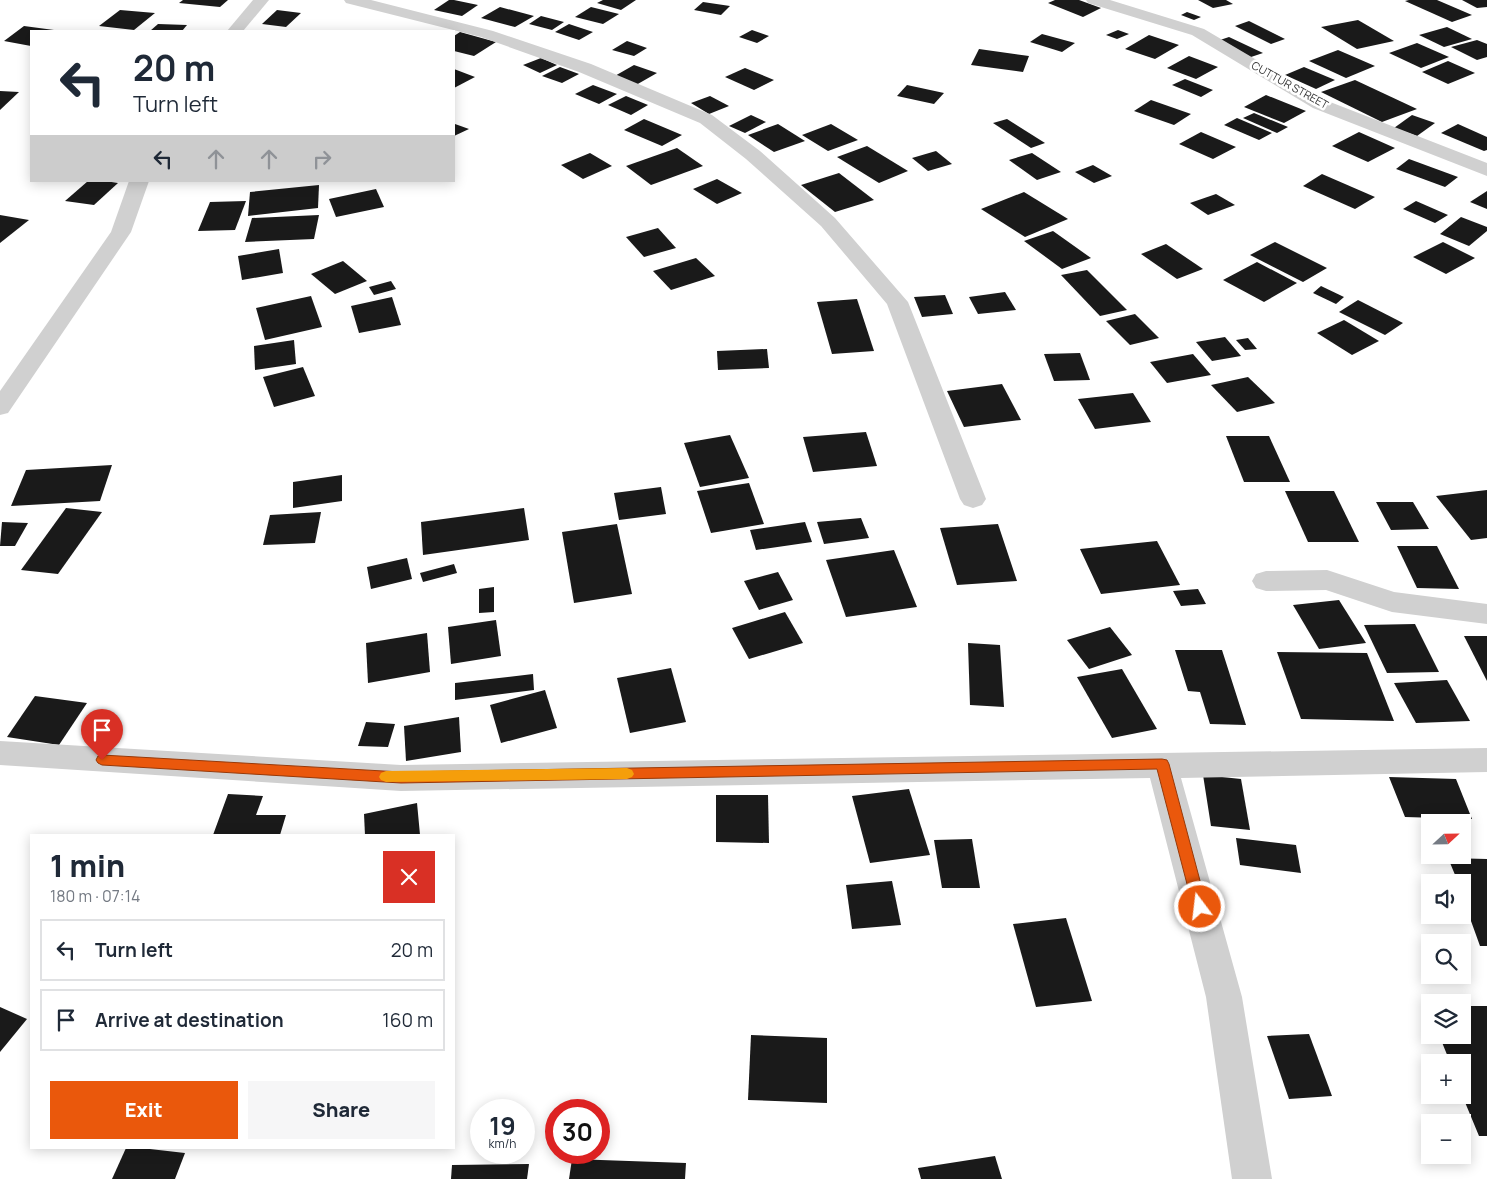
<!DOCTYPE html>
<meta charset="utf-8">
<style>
:root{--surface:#fff;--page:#f6f6f7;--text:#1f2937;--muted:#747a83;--line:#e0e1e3;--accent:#ea580c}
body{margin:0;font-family:Manrope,sans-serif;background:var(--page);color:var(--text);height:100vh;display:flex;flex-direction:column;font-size:19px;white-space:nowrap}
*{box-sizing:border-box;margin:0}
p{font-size:16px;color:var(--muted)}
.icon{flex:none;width:28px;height:28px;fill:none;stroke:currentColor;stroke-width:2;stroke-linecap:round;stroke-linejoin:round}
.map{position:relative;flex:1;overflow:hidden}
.panel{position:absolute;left:30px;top:834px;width:425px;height:315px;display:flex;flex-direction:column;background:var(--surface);border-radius:0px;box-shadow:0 2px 12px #0003}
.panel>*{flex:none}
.banner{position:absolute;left:30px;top:30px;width:425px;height:152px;border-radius:0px;box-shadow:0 2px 12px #0003;background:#fff;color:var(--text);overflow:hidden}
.needle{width:32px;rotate:68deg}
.tools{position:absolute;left:1421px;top:814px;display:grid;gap:10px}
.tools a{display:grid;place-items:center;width:50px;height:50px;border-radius:0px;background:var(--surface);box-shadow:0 2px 12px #0003;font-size:25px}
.speed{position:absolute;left:470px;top:1099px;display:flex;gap:10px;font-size:25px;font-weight:700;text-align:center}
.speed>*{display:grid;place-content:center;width:65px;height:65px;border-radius:50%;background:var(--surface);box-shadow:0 2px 12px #0003;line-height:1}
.speed small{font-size:12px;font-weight:400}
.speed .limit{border:8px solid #d22;background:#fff;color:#111}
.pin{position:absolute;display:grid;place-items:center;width:42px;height:42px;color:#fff;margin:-51px -21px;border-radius:50% 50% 50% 0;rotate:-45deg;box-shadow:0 0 5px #0007}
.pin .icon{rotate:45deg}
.me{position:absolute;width:55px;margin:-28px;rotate:345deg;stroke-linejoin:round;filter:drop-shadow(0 0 4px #0008)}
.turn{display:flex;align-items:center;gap:18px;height:105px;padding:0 20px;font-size:22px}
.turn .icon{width:65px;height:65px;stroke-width:2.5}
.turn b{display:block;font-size:35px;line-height:42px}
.lanes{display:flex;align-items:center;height:48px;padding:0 20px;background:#0003;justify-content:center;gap:25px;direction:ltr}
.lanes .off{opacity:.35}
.round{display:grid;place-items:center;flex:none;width:52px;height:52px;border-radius:0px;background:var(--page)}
.overview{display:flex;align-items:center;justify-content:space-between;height:85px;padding:0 20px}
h1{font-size:30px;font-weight:800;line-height:38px}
.action{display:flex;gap:10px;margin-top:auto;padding:10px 20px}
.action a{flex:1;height:58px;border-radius:0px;background:var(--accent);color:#fff;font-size:20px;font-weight:800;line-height:58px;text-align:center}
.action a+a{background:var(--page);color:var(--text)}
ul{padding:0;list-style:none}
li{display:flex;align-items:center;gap:15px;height:62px;margin:0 10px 8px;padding:0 10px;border:2px solid var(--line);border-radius:0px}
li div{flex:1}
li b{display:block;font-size:19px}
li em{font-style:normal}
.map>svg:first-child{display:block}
.building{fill:#1a1a1a}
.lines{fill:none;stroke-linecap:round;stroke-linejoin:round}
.street{fill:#d0d0d0;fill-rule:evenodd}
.route{fill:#ea580c;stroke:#983908}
.slow{fill:#f59e0b}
.labels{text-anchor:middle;stroke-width:5;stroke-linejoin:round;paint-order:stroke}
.far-street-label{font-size:11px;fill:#333;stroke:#fff}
</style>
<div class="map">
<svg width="1487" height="1179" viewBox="0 0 1487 1179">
<rect width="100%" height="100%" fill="#fff"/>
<g class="building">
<polygon points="183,0 228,0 220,7 179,3"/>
<polygon points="449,0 454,0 478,5 462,16 434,10"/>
<polygon points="603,0 636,0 621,10 597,3"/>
<polygon points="1055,0 1079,0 1101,8 1083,17 1048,3"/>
<polygon points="1198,0 1226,0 1233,4 1213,8"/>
<polygon points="1409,0 1437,0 1472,15 1452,22 1405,1"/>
<polygon points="1462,0 1487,0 1487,7 1477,8"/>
<polygon points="703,2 730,6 721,15 694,10"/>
<polygon points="500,7 534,16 515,27 481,18"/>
<polygon points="591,7 619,14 603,24 575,17"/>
<polygon points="120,10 155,13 134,30 99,26"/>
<polygon points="277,10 301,13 286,27 262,24"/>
<polygon points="1187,12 1201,17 1194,20 1181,15"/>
<polygon points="541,16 564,22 552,30 529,24"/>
<polygon points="1358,20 1394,41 1357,49 1321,27"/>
<polygon points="1249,21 1285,39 1271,44 1235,26"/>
<polygon points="158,24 187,25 182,31 150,31"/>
<polygon points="569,24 593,32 579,40 555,32"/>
<polygon points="24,26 54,30 54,31 31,31 31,46 4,41"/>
<polygon points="1447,27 1472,39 1444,47 1419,35"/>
<polygon points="752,30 769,36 757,43 739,37"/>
<polygon points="1118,30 1129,34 1117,39 1106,35"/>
<polygon points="460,32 496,42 474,56 454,51 454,36"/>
<polygon points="1042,34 1075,43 1062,52 1030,42"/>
<polygon points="1149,35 1179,45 1155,59 1125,49"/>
<polygon points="1229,37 1263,53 1248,58 1214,42"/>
<polygon points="1477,40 1487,44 1487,57 1477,60 1451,47"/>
<polygon points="627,41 647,48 634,56 612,50"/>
<polygon points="1417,43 1449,57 1421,68 1389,53"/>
<polygon points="979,49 1029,56 1023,72 971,65"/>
<polygon points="1338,50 1375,66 1346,78 1309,61"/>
<polygon points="1189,56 1218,67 1196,79 1167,68"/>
<polygon points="541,58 557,65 540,73 523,65"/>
<polygon points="1448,61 1475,73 1448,84 1422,72"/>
<polygon points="634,65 657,73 636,85 613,77"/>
<polygon points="560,67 579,74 562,83 542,76"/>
<polygon points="1304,67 1335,80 1316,89 1285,75"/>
<polygon points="745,68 774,80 754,90 725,77"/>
<polygon points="454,69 475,77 454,88"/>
<polygon points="1185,79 1213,90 1201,97 1172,85"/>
<polygon points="1355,80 1417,109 1382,122 1321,92"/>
<polygon points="593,85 617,94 599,104 575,94"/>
<polygon points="907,85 944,93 934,104 897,96"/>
<polygon points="0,91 19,92 0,110"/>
<polygon points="1266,95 1306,111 1284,123 1244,107"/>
<polygon points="626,96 648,105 631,115 608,105"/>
<polygon points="710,96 729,106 709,114 691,103"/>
<polygon points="1151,100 1191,114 1174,125 1134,111"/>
<polygon points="1254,113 1288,127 1277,133 1243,118"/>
<polygon points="751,115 766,122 745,133 729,126"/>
<polygon points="1412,115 1435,123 1417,136 1394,128"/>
<polygon points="1237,118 1272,133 1259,140 1224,125"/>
<polygon points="644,119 682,135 662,146 624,130"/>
<polygon points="1007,119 1045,143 1031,148 993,123"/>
<polygon points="455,124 469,129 454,136 454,125"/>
<polygon points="778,124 805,141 774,152 748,135"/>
<polygon points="831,124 858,140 828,151 802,135"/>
<polygon points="1458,124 1487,137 1487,150 1484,151 1441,133"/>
<polygon points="1201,132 1236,147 1213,159 1179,144"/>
<polygon points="1359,132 1395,148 1368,162 1332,146"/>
<polygon points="867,146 908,171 879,183 837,157"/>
<polygon points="677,148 703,166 651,185 626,166"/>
<polygon points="936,151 952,164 928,171 912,158"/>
<polygon points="590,153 612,166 583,179 561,165"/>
<polygon points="1032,153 1061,172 1037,180 1009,160"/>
<polygon points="1409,159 1458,177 1445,187 1396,169"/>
<polygon points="1093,165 1112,176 1094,183 1075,172"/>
<polygon points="839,173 874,200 835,212 801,185"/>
<polygon points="1322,174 1375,197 1355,209 1303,186"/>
<polygon points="717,179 742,193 717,204 693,189"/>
<polygon points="88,181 105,181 118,183 94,205 65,201"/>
<polygon points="319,185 318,208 248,216 250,192"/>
<polygon points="376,189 384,207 336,217 329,199"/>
<polygon points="1487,191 1487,209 1470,202"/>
<polygon points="1024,192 1068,219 1025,237 981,209"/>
<polygon points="1216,194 1235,205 1208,215 1190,203"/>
<polygon points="246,201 235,230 198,231 210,202"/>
<polygon points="1416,201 1448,215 1435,223 1403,209"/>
<polygon points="0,215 29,220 0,243"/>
<polygon points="319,215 314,239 245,242 252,218"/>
<polygon points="1461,217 1487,227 1487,231 1469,246 1440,234"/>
<polygon points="658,228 676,248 644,257 626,237"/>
<polygon points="1053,231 1091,258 1062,269 1024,241"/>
<polygon points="1275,242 1327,268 1303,282 1250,255"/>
<polygon points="1443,242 1475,258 1446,274 1413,257"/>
<polygon points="1166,244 1203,269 1177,279 1141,254"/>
<polygon points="279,249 283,273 242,280 238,256"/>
<polygon points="696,258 715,276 671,290 653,271"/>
<polygon points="343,261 367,281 335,294 311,274"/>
<polygon points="1257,262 1297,283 1264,302 1223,280"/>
<polygon points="1087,270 1127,310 1100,316 1061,275"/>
<polygon points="391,281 396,289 374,295 369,287"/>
<polygon points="1321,286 1344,297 1336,304 1313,293"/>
<polygon points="1005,292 1016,310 978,314 969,297"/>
<polygon points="945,295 953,314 922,317 914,297"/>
<polygon points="311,296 322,327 265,340 256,308"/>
<polygon points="392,297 401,325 359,333 351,306"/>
<polygon points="857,299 874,351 832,354 817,302"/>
<polygon points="1358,300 1403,323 1385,335 1339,312"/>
<polygon points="1135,314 1159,338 1130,345 1106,321"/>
<polygon points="1344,320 1379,341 1352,355 1317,333"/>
<polygon points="1225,337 1241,356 1212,361 1196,342"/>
<polygon points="1248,338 1257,349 1245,350 1236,340"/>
<polygon points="294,340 296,364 255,370 254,346"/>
<polygon points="767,349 769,368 718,370 717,351"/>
<polygon points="1080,353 1090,380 1054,381 1044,354"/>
<polygon points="1193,354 1211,375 1167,383 1150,362"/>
<polygon points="303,367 315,396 274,407 263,377"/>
<polygon points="1248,377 1275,403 1237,412 1211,385"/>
<polygon points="1002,384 1021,420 964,427 947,391"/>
<polygon points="1133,393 1151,422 1095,429 1078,399"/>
<polygon points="866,432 877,466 813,472 803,437"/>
<polygon points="730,435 749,478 700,487 684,443"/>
<polygon points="1226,436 1269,436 1290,482 1244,482"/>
<polygon points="112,465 100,501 11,506 26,470"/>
<polygon points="342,475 342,501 293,508 293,482"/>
<polygon points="749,483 764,524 711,533 697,491"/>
<polygon points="661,487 666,514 619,520 614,493"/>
<polygon points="1487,490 1487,538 1471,540 1436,496"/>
<polygon points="1285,491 1334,491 1359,542 1308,542"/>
<polygon points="1376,502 1413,502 1429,529 1391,530"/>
<polygon points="66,508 102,512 58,574 21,570"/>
<polygon points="524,508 529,540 423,555 421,522"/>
<polygon points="321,512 315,543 263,545 270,515"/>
<polygon points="861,518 869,538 824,544 817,522"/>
<polygon points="2,522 28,523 15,546 0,546"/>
<polygon points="805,522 812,542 756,550 750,530"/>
<polygon points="617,524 632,594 574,603 562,532"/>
<polygon points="998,524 1017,581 957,585 940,528"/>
<polygon points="1157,541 1180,585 1101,594 1080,549"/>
<polygon points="1397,546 1437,546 1459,589 1417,588"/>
<polygon points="894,550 917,607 846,617 826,560"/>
<polygon points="407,558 412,579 371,589 367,567"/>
<polygon points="454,564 457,573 423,582 420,573"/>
<polygon points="778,572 793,600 759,610 744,581"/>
<polygon points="494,587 494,612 479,613 479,589"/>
<polygon points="1198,589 1206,604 1181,606 1173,591"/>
<polygon points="1339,600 1366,643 1319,649 1293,605"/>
<polygon points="785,612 803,643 749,659 732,628"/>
<polygon points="496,620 501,656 451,664 448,627"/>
<polygon points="1415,624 1439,672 1387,673 1364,625"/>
<polygon points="1110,627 1132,655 1089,669 1067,640"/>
<polygon points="427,633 430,672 368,683 366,643"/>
<polygon points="1464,636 1487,636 1487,681"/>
<polygon points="968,643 1000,645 1004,707 970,705"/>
<polygon points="1175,650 1222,650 1246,725 1210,724 1200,692 1188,691"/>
<polygon points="1277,652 1367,653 1394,721 1301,719"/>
<polygon points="671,668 686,722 630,733 617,678"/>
<polygon points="1122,669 1157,729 1112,738 1077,677"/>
<polygon points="533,674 534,690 455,700 455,683"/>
<polygon points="1447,680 1470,721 1416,723 1394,683"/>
<polygon points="545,690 557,728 501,743 490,705"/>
<polygon points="35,696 87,703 59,745 7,737"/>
<polygon points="459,717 461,752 406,761 404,726"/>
<polygon points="366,722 395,724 388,747 358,746"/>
<polygon points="1203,775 1241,779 1250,830 1211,826"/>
<polygon points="1389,777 1456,779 1472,819 1405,817"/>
<polygon points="909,789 930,855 870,863 852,796"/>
<polygon points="228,794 263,796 256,815 286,815 280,835 213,835"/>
<polygon points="716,795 768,795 769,843 716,842"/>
<polygon points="417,803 420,835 365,835 364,814"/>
<polygon points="1236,838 1296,845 1301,873 1240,865"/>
<polygon points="972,839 980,888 942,888 934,840"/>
<polygon points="1448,858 1487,859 1487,946 1480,946 1462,896 1462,882 1458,882"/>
<polygon points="892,881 901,925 852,929 846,885"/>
<polygon points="1066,918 1092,1001 1036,1007 1013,924"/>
<polygon points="1462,1006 1487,1006 1487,1136 1479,1136 1462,1095 1462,1062 1450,1062 1439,1035 1462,1035"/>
<polygon points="0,1007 27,1019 0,1052"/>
<polygon points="1309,1034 1332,1096 1289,1099 1267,1036"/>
<polygon points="751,1035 827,1038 827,1103 748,1100"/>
<polygon points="126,1148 141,1148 185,1153 175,1179 112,1179"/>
<polygon points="995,1156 1002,1179 921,1179 918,1168"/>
<polygon points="572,1159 686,1163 685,1179 569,1179"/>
<polygon points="529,1164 527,1179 451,1179 452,1165"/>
</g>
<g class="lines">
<g class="street">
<polygon points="253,0 269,0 243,31 227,31"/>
<polygon points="344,0 371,0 493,31 591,64 712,115 760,151 835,218 908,302 986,499 982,505 973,508 964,505 960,499 887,304 821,226 746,159 700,123 579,72 481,37 346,3"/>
<polygon points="1086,0 1110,0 1204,29 1325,100 1487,163 1487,176 1313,108 1192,35 1088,3"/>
<polygon points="129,181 149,181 131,232 8,413 0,415 0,391 111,232"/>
<polygon points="1327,570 1394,592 1487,604 1487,624 1392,612 1326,590 1266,591 1256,588 1252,581 1256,574 1266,571"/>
<polygon points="0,741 401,765 1487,748 1487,772 1181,778 1242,997 1272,1179 1232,1179 1206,997 1150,778 401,791 0,765"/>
</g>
</g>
<polygon class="route" points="102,755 401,772 1162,759 1167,760 1169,764 1207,907 1205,912 1200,913 1195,912 1193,907 1157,769 401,783 102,765 98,763 96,760 98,756"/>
<polygon class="slow" points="627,768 632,770 634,774 632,777 627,779 386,782 381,780 379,777 381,773 386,771"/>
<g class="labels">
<g class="far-street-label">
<text transform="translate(1290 85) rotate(29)" y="4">CUTTUR STREET</text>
</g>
</g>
</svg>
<div class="tools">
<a><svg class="needle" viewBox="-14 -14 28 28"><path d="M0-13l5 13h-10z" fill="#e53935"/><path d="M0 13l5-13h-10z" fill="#747a83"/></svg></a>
<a><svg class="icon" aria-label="sound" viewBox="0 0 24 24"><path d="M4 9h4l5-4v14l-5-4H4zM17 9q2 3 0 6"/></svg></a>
<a><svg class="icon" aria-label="search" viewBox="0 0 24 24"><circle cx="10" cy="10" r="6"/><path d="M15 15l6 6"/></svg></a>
<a><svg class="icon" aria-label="layers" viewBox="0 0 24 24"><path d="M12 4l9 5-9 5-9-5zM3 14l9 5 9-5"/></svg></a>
<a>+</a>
<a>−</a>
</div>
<div class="speed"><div>19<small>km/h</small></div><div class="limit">30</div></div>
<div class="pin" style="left:102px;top:760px;background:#d93025"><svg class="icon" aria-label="arrive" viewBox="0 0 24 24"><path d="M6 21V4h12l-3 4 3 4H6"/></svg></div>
<svg class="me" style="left:1200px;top:907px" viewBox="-20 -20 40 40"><circle r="17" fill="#ea580c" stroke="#fff" stroke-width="3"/><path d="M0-11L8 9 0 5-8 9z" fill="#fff"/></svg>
<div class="banner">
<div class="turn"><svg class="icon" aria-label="left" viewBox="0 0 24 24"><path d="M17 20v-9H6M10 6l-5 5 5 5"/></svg><div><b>20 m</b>Turn left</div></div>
<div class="lanes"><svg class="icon" aria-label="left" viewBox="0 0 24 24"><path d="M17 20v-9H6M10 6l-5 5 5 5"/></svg><svg class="icon off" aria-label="ahead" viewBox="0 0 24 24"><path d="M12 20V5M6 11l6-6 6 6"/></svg><svg class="icon off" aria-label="ahead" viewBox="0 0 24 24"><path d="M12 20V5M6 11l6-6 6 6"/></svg><svg class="icon off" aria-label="right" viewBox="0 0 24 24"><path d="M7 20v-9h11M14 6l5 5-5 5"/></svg></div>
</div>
<section class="panel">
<div class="overview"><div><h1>1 min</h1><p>180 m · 07:14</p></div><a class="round" style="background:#d93025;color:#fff"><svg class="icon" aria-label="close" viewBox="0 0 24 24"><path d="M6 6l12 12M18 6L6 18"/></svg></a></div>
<ul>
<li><svg class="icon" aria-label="left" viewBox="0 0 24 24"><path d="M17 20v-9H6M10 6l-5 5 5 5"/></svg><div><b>Turn left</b></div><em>20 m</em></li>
<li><svg class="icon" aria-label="arrive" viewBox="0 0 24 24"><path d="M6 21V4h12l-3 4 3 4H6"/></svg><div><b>Arrive at destination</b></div><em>160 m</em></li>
</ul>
<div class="action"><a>Exit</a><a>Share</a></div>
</section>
</div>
